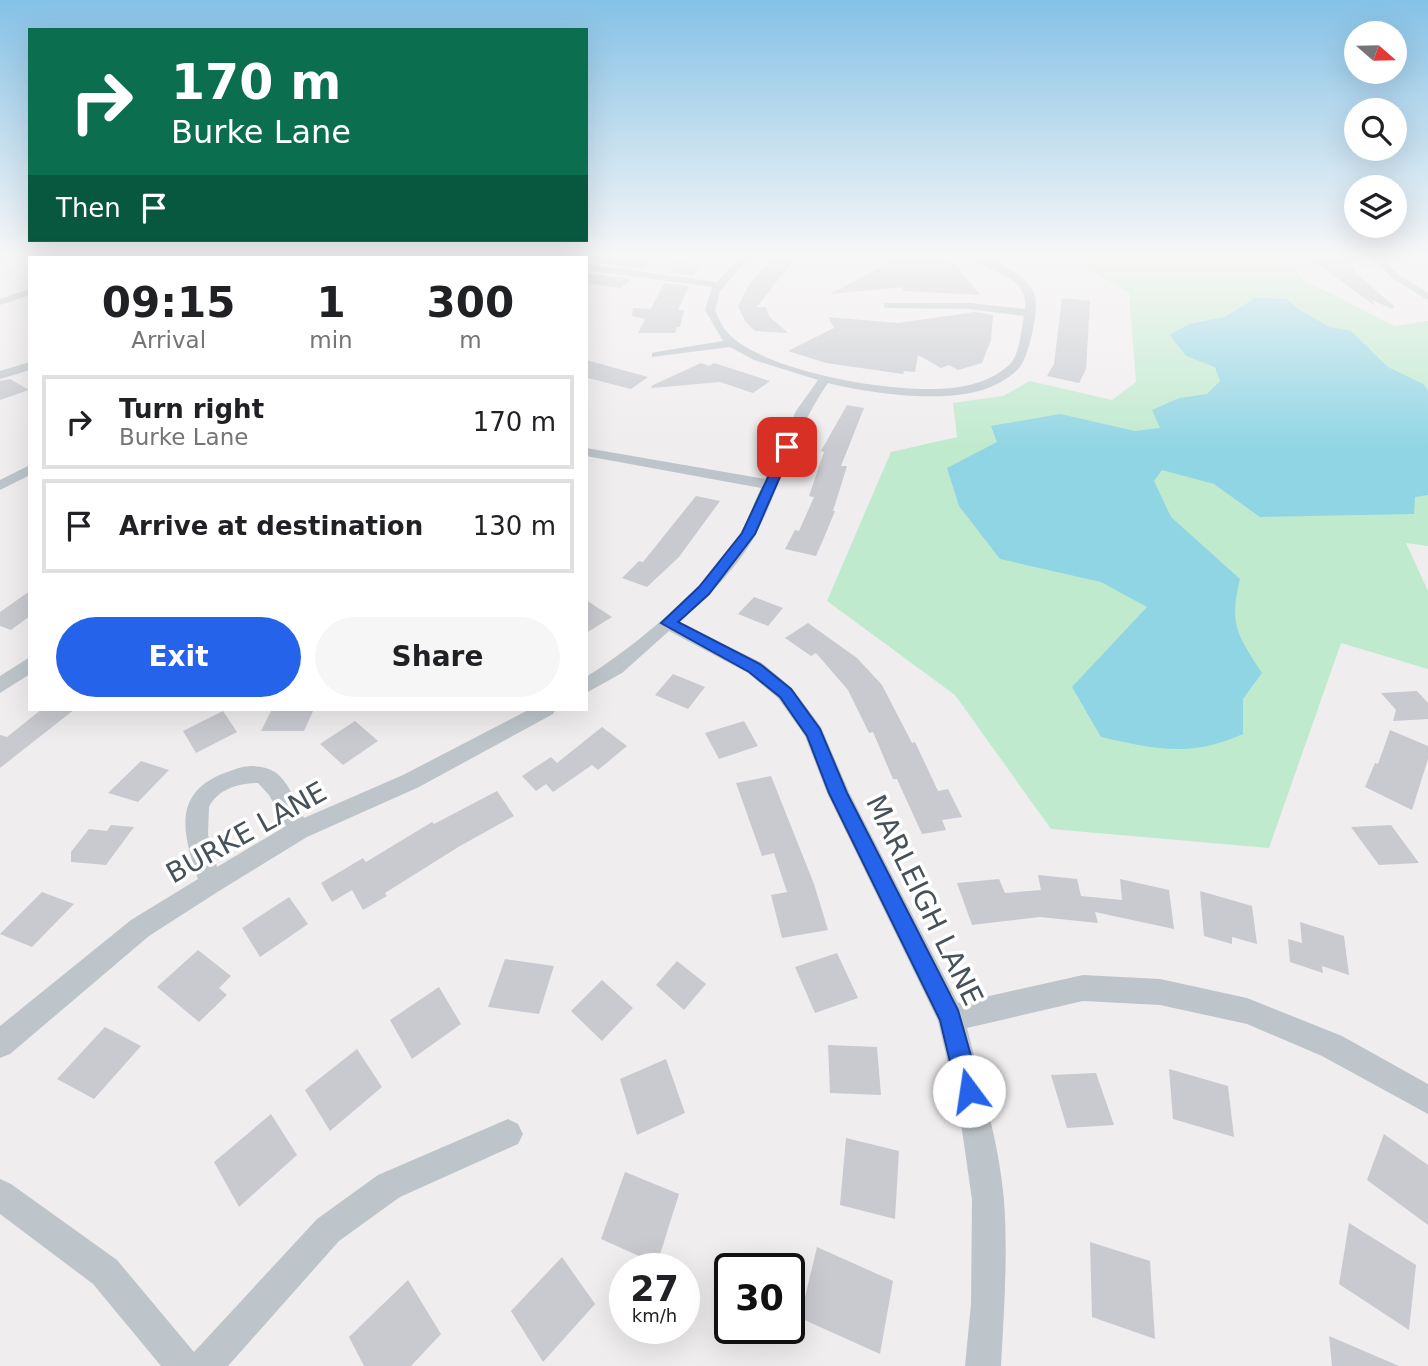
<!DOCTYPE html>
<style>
:root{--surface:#fff;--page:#f6f6f6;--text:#202124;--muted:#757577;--line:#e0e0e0;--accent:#2563eb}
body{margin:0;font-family:"DejaVu Sans",sans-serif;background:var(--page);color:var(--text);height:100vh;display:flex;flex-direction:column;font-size:26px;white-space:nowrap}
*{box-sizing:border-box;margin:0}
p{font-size:23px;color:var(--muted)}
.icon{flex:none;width:38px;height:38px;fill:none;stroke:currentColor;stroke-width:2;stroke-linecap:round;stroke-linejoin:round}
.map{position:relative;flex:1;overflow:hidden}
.drawer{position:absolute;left:28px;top:256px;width:560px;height:455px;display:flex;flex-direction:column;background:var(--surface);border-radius:0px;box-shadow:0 7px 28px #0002}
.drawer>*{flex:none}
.top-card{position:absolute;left:28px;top:28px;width:560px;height:214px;border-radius:0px;box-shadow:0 7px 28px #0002;background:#0b6e4f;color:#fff;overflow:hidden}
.needle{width:46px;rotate:110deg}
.buttons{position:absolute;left:1344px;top:21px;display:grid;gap:14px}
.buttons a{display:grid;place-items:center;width:63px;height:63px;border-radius:50%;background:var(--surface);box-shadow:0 7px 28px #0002;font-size:35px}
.speed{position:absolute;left:609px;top:1253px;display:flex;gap:14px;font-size:35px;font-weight:700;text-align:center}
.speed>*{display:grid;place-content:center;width:91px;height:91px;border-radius:50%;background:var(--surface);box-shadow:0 7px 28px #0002;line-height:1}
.speed small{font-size:18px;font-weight:400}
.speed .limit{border:4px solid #111;border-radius:10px;background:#fff;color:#111}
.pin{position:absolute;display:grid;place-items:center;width:60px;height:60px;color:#fff;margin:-30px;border-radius:14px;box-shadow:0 4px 10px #0006}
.me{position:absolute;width:77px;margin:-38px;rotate:346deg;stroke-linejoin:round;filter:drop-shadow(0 0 5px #0008)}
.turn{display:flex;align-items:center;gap:24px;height:147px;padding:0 28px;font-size:32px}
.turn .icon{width:91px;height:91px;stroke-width:2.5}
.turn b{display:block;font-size:49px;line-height:60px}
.then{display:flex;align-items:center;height:66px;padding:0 28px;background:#0003;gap:14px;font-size:26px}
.eta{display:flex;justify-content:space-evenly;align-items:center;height:119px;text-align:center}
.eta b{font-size:42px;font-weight:700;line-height:49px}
.primary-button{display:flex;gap:14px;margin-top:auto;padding:14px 28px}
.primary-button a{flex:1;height:80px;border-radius:42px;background:var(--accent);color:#fff;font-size:28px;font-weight:700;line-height:80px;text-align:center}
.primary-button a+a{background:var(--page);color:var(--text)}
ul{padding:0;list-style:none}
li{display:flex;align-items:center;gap:21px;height:94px;margin:0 14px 10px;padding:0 14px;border:4px solid var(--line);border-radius:0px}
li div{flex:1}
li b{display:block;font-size:26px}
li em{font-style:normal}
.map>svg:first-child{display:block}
.green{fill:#bfeace}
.water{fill:#90d5e4}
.building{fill:#c8cad0}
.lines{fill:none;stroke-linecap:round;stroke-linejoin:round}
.minor{fill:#bdc5cb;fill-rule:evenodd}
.route{fill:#2563eb;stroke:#184099;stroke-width:2}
.labels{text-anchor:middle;stroke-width:7;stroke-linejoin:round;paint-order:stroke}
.near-street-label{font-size:28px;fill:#475159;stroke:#fff}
</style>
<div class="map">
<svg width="1428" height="1366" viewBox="0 0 1428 1366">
<rect width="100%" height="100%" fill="#f0edee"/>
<polygon class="green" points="1069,257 1288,257 1303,280 1395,326 1428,321 1428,546 1406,543 1428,591 1428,669 1341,643 1269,848 1051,829 955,695 827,601 891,452 957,437 953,403 1003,396 1030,381 1112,400 1136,382 1129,293"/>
<path class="water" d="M1255 298 1287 299 1298 309 1330 327 1351 331 1388 367 1423 384 1428 390V495L1415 497 1414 514 1260 517 1214 484 1162 470 1154 481 1171 517 1240 579C1229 625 1237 634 1262 673L1243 699V734C1190 758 1155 749 1101 737L1072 687 1147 607 1101 582 1000 559 959 506 947 468 997 442 991 426 1060 414 1135 431 1160 428 1152 410 1179 398 1207 394 1220 381 1215 367 1186 356 1170 335 1189 324 1225 317Z"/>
<g class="building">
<polygon points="586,257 634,257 653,259 642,269 586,261"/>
<polygon points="774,257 796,257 757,307 766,307 769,316 788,333 755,331 745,321 738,306 750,283"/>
<polygon points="900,257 943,257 944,263 954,263 980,295 903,291 903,287 830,294"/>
<polygon points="1308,257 1345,257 1356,273 1394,306 1392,309 1372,300 1375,306"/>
<polygon points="675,262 699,265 693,276 670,273"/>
<polygon points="586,273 631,279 621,288 586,283"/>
<polygon points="664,283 689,286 678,310 684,310 680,327 677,327 675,333 638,333 645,319 632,316 633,308 651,309"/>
<polygon points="1062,298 1090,301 1086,369 1079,383 1047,376 1054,364"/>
<polygon points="975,312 993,315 991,340 982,363 958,370 949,365 941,368 918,355 915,372 904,371 903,374 826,363 788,351 834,328 828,317 898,323"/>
<polygon points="586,360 648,377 631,389 588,378"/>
<polygon points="701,363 709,366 714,363 770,381 753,393 720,382 652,388 651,386"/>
<polygon points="10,379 29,390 0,400 0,381"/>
<polygon points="847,405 864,408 841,466 847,466 833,511 835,511 823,540 816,556 785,549 795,530 799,531 814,497 809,496 824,452 821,451"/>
<polygon points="696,496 720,501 679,557 647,587 622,578 639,561 643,562"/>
<polygon points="30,591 30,616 11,630 0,626 0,612"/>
<polygon points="754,597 783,608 768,626 738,614"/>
<polygon points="586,600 612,617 586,633"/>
<polygon points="808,623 857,658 882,685 912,743 915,742 938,791 948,789 962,817 942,820 946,830 922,834 897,779 893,779 873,732 869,733 848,690 816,653 811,656 785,638"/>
<polygon points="673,674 705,687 688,709 655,695"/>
<polygon points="1417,691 1428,703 1428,719 1393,721 1396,710 1381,693"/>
<polygon points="42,709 75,709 0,768 0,735 7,737"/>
<polygon points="272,709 314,709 304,731 261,731"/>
<polygon points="223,711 237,732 196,753 183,731"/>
<polygon points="355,721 378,741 343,765 320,744"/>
<polygon points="744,721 758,746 719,759 705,733"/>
<polygon points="602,727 627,746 598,770 592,765 553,792 546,784 536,791 522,776 551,757 557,763"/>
<polygon points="1390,730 1428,746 1428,759 1412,810 1365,787 1375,763 1378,764"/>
<polygon points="141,761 169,770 138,802 108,793"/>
<polygon points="771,776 814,884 828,930 782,938 771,895 787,892 774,853 762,856 736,783"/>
<polygon points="497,791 514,816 460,846 385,893 387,896 363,910 352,890 332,902 321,883 363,858 366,862 432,822 434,824"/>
<polygon points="111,825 134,827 106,865 71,862 71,852 89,829 107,831"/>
<polygon points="1391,825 1419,863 1379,865 1351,827"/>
<polygon points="1038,875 1077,879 1081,896 1122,900 1120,879 1169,890 1174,929 1095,912 1098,923 1040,917 972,925 957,883 999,879 1005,893 1041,890"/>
<polygon points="1200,891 1252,906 1257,944 1232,937 1232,944 1204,936"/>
<polygon points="42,892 74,904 32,947 0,934"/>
<polygon points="289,897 308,924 260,957 242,928"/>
<polygon points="1300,922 1344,936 1349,975 1322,966 1323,973 1290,962 1288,939 1302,943"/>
<polygon points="198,950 231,976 219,988 227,995 199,1022 157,987"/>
<polygon points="837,953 858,998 815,1013 795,967"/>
<polygon points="505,959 554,966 539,1014 488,1007"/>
<polygon points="677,961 706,984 684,1010 656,985"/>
<polygon points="602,980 633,1008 602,1041 571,1011"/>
<polygon points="439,987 461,1024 412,1059 390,1020"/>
<polygon points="105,1027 141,1046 94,1099 57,1079"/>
<polygon points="828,1045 877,1047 881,1095 830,1093"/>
<polygon points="357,1049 382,1087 330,1131 305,1090"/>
<polygon points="666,1059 685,1113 637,1135 620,1079"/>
<polygon points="1169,1069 1228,1086 1234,1137 1173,1119"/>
<polygon points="1096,1073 1114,1125 1067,1128 1051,1075"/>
<polygon points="271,1114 297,1155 239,1207 214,1162"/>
<polygon points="1384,1134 1428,1165 1428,1225 1367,1180"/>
<polygon points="846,1138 899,1151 895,1219 840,1205"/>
<polygon points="625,1172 679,1194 657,1264 601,1239"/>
<polygon points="1349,1223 1416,1265 1409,1330 1339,1284"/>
<polygon points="1090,1242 1150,1261 1155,1339 1092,1317"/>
<polygon points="817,1247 893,1281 880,1354 800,1318"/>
<polygon points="562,1257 595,1304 543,1362 511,1311"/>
<polygon points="408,1280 441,1334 411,1366 364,1366 349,1337"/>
<polygon points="1329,1336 1399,1366 1332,1366"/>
</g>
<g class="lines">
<g class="minor">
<path d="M740 257H750L720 291 715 310C719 320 724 330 732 337 773 374 905 396 959 387 977 384 994 378 1008 366 1020 356 1021 330 1024 316L969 309 888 308 884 307V303H969L1025 309C1029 275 989 273 969 257 991 257 1028 273 1035 296 1039 309 1029 358 1019 368 1014 374 1004 380 997 384 957 406 871 394 828 383 795 430 782 483 757 532 740 565 707 598 680 622L762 663 792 688 821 727 849 792 958 1003 1083 975 1160 979 1247 998 1342 1036 1428 1084V1114L1322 1056 1247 1024 1160 1005 1083 1001 967 1028C981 1084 999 1142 1004 1200 1008 1255 1004 1311 1001 1366H965L971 1304 972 1200 960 1116 938 1021 827 793 805 736 778 698 748 673 669 631 622 673 586 693V677C635 647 712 582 741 532 749 519 754 502 761 488L586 456V448L765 479 796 411 818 380 754 360 730 347 652 357V353L656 352 723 341 705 310 712 287 586 270V264L717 282Z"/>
<polygon points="1371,257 1381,257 1399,275 1428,293 1428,300 1393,279"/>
<polygon points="30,289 30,295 0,305 0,299"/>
<polygon points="30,362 30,370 0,379 0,371"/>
<polygon points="30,465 30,475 0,490 0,480"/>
<polygon points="30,657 30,674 0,693 0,676"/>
<path d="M530 709H556L553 714 419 787 307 837 219 891 149 936 10 1054 0 1058V1026L131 920 198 879C181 829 172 789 233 770 246 765 262 764 275 772 289 782 296 803 304 818L403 775ZM258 783 269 795 286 826 217 867 208 835 209 807C218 789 239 783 258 783Z"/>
<polygon points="508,1119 518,1124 523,1134 518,1144 400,1197 339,1241 228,1366 161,1366 93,1284 0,1214 0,1179 11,1184 117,1260 194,1352 317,1219 378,1175"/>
</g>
</g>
<linearGradient id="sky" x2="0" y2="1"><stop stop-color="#85c1e6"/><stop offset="0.57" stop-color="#f8f7f7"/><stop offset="1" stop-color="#f8f7f7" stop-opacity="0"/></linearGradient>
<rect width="1428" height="448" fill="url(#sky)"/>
<polygon class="route" points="787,443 793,447 755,534 709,594 678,622 760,664 791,689 820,729 847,793 958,1010 981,1091 978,1100 969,1103 961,1100 957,1091 940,1020 829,793 807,736 780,697 749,672 661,623 699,587 742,533 782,447"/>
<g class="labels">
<g class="near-street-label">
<text transform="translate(246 832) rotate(-29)" y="10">BURKE LANE</text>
<text transform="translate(925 900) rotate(64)" y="10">MARLEIGH LANE</text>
</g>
</g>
</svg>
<div class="buttons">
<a><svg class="needle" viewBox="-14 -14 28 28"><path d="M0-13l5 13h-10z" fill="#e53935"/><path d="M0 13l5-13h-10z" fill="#757577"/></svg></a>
<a><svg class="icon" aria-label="search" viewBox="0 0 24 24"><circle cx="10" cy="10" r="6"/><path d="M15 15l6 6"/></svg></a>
<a><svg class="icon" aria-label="layers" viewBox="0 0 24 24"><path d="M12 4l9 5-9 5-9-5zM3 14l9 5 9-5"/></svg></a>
</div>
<div class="speed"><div>27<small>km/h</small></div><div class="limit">30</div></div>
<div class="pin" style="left:787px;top:447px;background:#d93025"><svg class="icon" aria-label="arrive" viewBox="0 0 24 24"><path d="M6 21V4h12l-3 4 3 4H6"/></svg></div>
<svg class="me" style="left:969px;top:1091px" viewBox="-20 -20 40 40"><circle r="19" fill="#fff"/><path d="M0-13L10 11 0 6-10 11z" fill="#2563eb"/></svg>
<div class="top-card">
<div class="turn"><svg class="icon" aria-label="right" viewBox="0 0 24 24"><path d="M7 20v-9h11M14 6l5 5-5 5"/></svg><div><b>170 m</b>Burke Lane</div></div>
<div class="then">Then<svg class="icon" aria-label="arrive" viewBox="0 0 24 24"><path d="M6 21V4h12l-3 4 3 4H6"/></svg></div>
</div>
<section class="drawer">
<div class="eta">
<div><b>09:15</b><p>Arrival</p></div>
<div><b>1</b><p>min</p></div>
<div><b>300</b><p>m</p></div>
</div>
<ul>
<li><svg class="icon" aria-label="right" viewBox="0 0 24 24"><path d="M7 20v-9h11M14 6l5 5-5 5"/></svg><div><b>Turn right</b><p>Burke Lane</p></div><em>170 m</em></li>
<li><svg class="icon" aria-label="arrive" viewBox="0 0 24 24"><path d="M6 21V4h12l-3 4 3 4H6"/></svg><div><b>Arrive at destination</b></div><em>130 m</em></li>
</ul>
<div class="primary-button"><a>Exit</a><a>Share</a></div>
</section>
</div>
